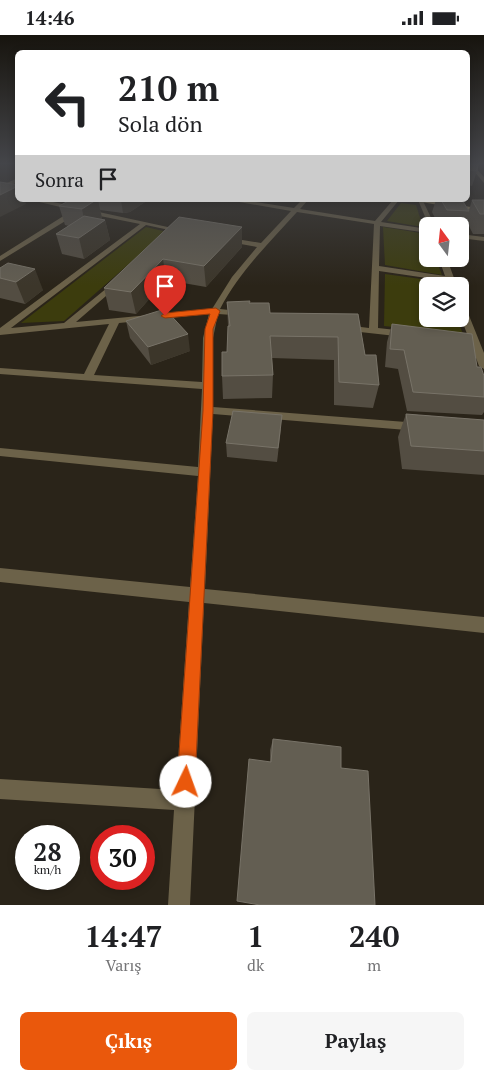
<!DOCTYPE html>
<html lang="tr">
<meta charset="utf-8">
<style>
:root{--surface:#fff;--page:#f6f6f6;--text:#202124;--muted:#757577;--accent:#ea580c}
body{margin:0;font-family:"PT Serif",serif;background:var(--page);color:var(--text);height:100vh;display:flex;flex-direction:column;font-size:19px;white-space:nowrap}
*{box-sizing:border-box;margin:0}
p{font-size:16px;color:var(--muted)}
.icon{flex:none;width:28px;height:28px;fill:none;stroke:currentColor;stroke-width:2;stroke-linecap:round;stroke-linejoin:round}
.map{position:relative;height:870px;overflow:hidden}
.panel{display:flex;flex-direction:column;background:var(--surface);flex:1}
.panel>*{flex:none}
.top-card{position:absolute;left:15px;top:15px;width:455px;height:152px;border-radius:8px;box-shadow:0 2px 8px #0003;background:#fff;color:var(--text);overflow:hidden}
.needle{width:32px;rotate:345deg}
.controls{position:absolute;left:419px;top:182px;display:grid;gap:10px}
.controls a{display:grid;place-items:center;width:50px;height:50px;border-radius:8px;background:var(--surface);box-shadow:0 2px 8px #0003;font-size:25px}
.speed{position:absolute;left:15px;top:790px;display:flex;gap:10px;font-size:25px;font-weight:700;text-align:center}
.speed>*{display:grid;place-content:center;width:65px;height:65px;border-radius:50%;background:var(--surface);box-shadow:0 2px 8px #0003;line-height:1}
.speed small{font-size:12px;font-weight:400}
.speed .limit{border:8px solid #d22;background:#fff;color:#111}
.pin{position:absolute;display:grid;place-items:center;width:42px;height:42px;color:#fff;margin:-51px -21px;border-radius:50% 50% 50% 0;rotate:-45deg;box-shadow:0 0 5px #0007}
.pin .icon{rotate:45deg}
.me{position:absolute;width:55px;margin:-28px;rotate:3deg;stroke-linejoin:round;filter:drop-shadow(0 0 4px #0008)}
.turn{display:flex;align-items:center;gap:18px;height:105px;padding:0 20px;font-size:22px}
.turn .icon{width:65px;height:65px;stroke-width:2.5}
.turn b{display:block;font-size:35px;line-height:42px}
.then{display:flex;align-items:center;height:48px;padding:0 20px;background:#0003;gap:10px;font-size:19px}
.eta{display:flex;justify-content:space-evenly;align-items:center;height:85px;text-align:center}
.eta b{font-size:30px;font-weight:800;line-height:35px}
.button{display:flex;gap:10px;margin-top:auto;padding:10px 20px}
.button a{flex:1;height:58px;border-radius:8px;background:var(--accent);color:#fff;font-size:20px;font-weight:800;line-height:58px;text-align:center}
.button a+a{background:var(--page);color:var(--text)}
.status{display:flex;justify-content:space-between;align-items:center;height:35px;padding:0 25px;background:var(--surface);direction:ltr}
.status svg{height:14px;fill:currentColor}
.map>svg:first-child{display:block}
.green{fill:#3c3c0d}
.lines{fill:none;stroke-linecap:round;stroke-linejoin:round}
.minor{fill:#6c6249;fill-rule:evenodd}
.secondary{fill:#93845c;fill-rule:evenodd}
.wall{fill:#534d42}
.shaded-wall{fill:#3c362a}
.building{fill:#635e52;stroke:#787368}
.route{fill:#ea580c;stroke:#983908}
</style>
<div class="status"><b>14:46</b><svg viewBox="0 0 49 12"><path d="M0 12V9h3v3zM5 12V6h3v6zM10 12V3h3v9zM15 12V0h3v12zM26 1h20v11H26zM47 4h2v5h-2z"/></svg></div>
<div class="map">
<svg width="484" height="870" viewBox="0 0 484 870">
<rect width="100%" height="100%" fill="#2a2419"/>
<g class="green">
<polygon points="401,168 416,170 423,192 387,186"/>
<polygon points="146,192 163,196 164,198 64,286 21,288"/>
<polygon points="383,192 427,199 428,224 436,224 442,240 385,230"/>
<polygon points="385,239 443,247 445,251 428,251 428,284 457,284 463,299 384,291"/>
</g>
<g class="lines">
<g class="minor">
<polygon points="468,129 472,129 484,142 484,148"/>
<polygon points="18,143 18,147 0,155 0,151"/>
<path d="M31 165H43L78 172 90 165H97L85 174 186 196 183 198 146 190 11 293 64 288 118 244H121V248L76 287 212 274 232 242 257 212 224 206V202L261 208 291 176 228 165H243L294 173 302 165H308L300 174 375 186 393 165H399L381 187 428 194V198L380 191 379 231 445 241 439 224H447L457 251H449L447 246 379 236 378 293 405 296 410 299 405 302 342 295V291L345 290 369 293 374 189 297 177C269 208 240 236 220 274L247 277V281L218 279 213 303V372L419 388 425 392 419 396 213 379 205 554 484 582V598L204 568 190 870H168L174 775 0 764V744L176 755 189 567 0 547V533L190 552 198 441 0 421V413L198 432 202 354 0 339V333L84 339 109 289 0 300V293L140 189 80 177 0 226V221L73 175ZM209 279 203 303 202 347 94 340 119 288Z"/>
<polygon points="418,165 423,166 435,191 429,191"/>
<polygon points="460,199 484,202 484,206 460,203"/>
<polygon points="460,265 464,268 484,318 484,334 479,331 460,280"/>
</g>
<polygon class="secondary" points="410,165 425,165 484,174 484,178"/>
</g>
<g class="wall">
<polygon points="468,129 477,136 472,151 468,150"/>
<polygon points="70,165 148,165 130,177 123,178 100,175 102,183 101,184 105,185 110,205 84,224 62,219 56,199 69,191 65,190 59,171"/>
<polygon points="436,165 462,165 469,175 472,165 484,165 484,199 473,199 466,185 463,195 460,195 460,191 439,191 432,177"/>
<polygon points="179,182 242,212 206,252 166,245 136,279 109,275 104,253"/>
<polygon points="0,233 43,255 25,269 0,263"/>
<polygon points="227,267 250,268 270,278 358,279 365,320 379,350 373,373 334,370 334,325 272,323 273,340 272,363 223,364 222,341 227,317 228,291"/>
<polygon points="126,286 190,316 151,330 130,303"/>
<polygon points="392,289 477,332 484,362 484,377 482,380 407,376 398,334 385,332 387,307"/>
<polygon points="406,379 484,385 484,440 402,434 398,402"/>
<polygon points="281,394 277,427 227,422 226,408"/>
<polygon points="273,704 341,733 270,727 270,715"/>
</g>
<g class="shaded-wall">
<polygon points="18,151 18,165 25,165 26,169 0,182 0,160"/>
<polygon points="96,165 98,165 102,183 86,194 82,174"/>
<polygon points="121,165 148,165 130,177 123,178"/>
<polygon points="105,185 110,205 84,224 79,203"/>
<polygon points="242,192 242,212 206,252 204,231"/>
<polygon points="163,224 166,245 136,279 131,257"/>
<polygon points="35,234 43,255 25,269 16,247"/>
<polygon points="188,299 190,316 151,330 148,312"/>
</g>
<g class="building">
<polygon points="468,129 478,129 477,136 468,135"/>
<polygon points="0,147 18,150 18,151 0,160"/>
<polygon points="70,165 96,165 82,174 59,171"/>
<polygon points="441,165 462,165 469,176 447,175"/>
<polygon points="472,165 484,165 484,179 480,179"/>
<polygon points="84,181 105,185 79,203 56,199"/>
<polygon points="179,182 242,192 204,231 163,224 131,257 104,253"/>
<polygon points="8,228 35,234 16,247 0,243 0,233"/>
<polygon points="250,266 249,268 269,268 270,278 358,279 365,320 376,320 379,350 339,347 338,302 270,301 273,340 222,341 222,317 227,317 228,291 230,291 227,267"/>
<polygon points="165,274 188,299 148,312 126,286"/>
<polygon points="392,289 472,299 477,332 481,332 484,341 484,362 413,357 404,315 390,314"/>
<polygon points="233,376 282,380 278,413 226,408"/>
<polygon points="406,379 484,385 484,416 411,411"/>
<polygon points="273,704 341,712 341,733 368,736 375,870 260,870 237,866 249,724 271,727"/>
</g>
<linearGradient id="sky" x2="0" y2="1"><stop stop-color="#17140e"/><stop offset="0.51" stop-color="#444549"/><stop offset="1" stop-color="#444549" stop-opacity="0"/></linearGradient>
<rect width="484" height="251" fill="url(#sky)"/>
<polygon class="route" points="216,273 220,276 213,294 213,376 195,747 192,754 186,756 180,754 177,747 203,376 205,294 210,279 165,283 161,281 165,278"/>
</svg>
<div class="controls">
<a><svg class="needle" viewBox="-14 -14 28 28"><path d="M0-13l5 13h-10z" fill="#e53935"/><path d="M0 13l5-13h-10z" fill="#757577"/></svg></a>
<a><svg class="icon" aria-label="layers" viewBox="0 0 24 24"><path d="M12 4l9 5-9 5-9-5zM3 14l9 5 9-5"/></svg></a>
</div>
<div class="speed"><div>28<small>km/h</small></div><div class="limit">30</div></div>
<div class="pin" style="left:165px;top:281px;background:#d93025"><svg class="icon" aria-label="arrive" viewBox="0 0 24 24"><path d="M6 21V4h12l-3 4 3 4H6"/></svg></div>
<svg class="me" style="left:186px;top:747px" viewBox="-20 -20 40 40"><circle r="19" fill="#fff"/><path d="M0-13L10 11 0 6-10 11z" fill="#ea580c"/></svg>
<div class="top-card">
<div class="turn"><svg class="icon" aria-label="left" viewBox="0 0 24 24"><path d="M17 20v-9H6M10 6l-5 5 5 5"/></svg><div><b>210 m</b>Sola dön</div></div>
<div class="then">Sonra<svg class="icon" aria-label="arrive" viewBox="0 0 24 24"><path d="M6 21V4h12l-3 4 3 4H6"/></svg></div>
</div>
</div>
<section class="panel">
<div class="eta">
<div><b>14:47</b><p>Varış</p></div>
<div><b>1</b><p>dk</p></div>
<div><b>240</b><p>m</p></div>
</div>
<div class="button"><a>Çıkış</a><a>Paylaş</a></div>
</section>
